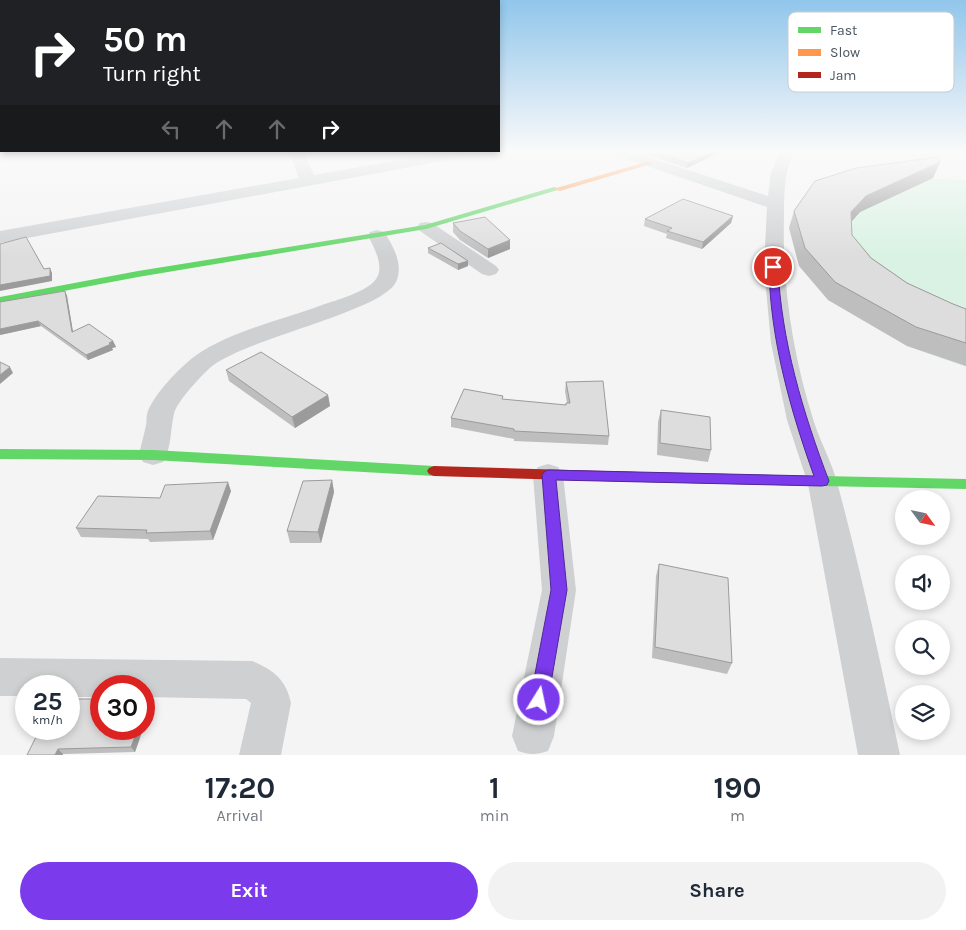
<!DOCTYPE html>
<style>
:root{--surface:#fff;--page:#f2f2f3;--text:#1f2937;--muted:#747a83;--accent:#7c3aed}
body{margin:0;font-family:Karla,sans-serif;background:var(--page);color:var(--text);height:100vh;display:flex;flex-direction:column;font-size:19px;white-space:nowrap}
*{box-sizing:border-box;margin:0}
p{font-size:16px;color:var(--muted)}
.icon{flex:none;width:28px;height:28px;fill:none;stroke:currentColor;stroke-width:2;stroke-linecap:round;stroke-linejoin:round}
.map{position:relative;height:755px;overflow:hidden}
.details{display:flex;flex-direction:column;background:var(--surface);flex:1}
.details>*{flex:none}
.top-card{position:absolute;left:0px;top:0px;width:500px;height:152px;box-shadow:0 2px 8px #0003;background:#202124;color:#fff;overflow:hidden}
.needle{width:32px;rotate:123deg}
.tools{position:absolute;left:895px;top:490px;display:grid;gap:10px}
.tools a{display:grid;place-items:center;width:55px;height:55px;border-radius:50%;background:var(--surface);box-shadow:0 2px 8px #0003;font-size:25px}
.speed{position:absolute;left:15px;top:675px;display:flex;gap:10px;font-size:25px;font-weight:700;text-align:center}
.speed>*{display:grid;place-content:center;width:65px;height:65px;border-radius:50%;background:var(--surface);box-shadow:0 2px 8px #0003;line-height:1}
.speed small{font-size:12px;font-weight:400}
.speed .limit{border:8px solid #d22;background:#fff;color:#111}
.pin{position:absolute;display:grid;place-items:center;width:42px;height:42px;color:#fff;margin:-21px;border:2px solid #fff;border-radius:50%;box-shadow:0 1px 5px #0007}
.me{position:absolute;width:55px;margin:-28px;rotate:10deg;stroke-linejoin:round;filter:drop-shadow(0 0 4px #0008)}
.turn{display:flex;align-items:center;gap:18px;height:105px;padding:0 20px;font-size:22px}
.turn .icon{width:65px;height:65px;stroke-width:2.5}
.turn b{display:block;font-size:35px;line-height:42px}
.lanes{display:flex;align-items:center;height:48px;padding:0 20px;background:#0003;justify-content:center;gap:25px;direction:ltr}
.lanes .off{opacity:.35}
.eta{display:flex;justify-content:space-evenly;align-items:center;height:85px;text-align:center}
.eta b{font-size:30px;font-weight:700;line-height:35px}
.button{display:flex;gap:10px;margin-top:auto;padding:10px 20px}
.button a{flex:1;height:58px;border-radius:30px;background:var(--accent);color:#fff;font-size:20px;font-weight:700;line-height:58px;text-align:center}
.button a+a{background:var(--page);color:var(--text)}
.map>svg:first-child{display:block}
.green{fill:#d9f2e3}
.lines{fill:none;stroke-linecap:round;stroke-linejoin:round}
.street{fill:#ced0d2;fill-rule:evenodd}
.fast{fill:#63d668;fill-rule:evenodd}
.slow{fill:#ff974d;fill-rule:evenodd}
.jam{fill:#b3261e;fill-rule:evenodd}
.wall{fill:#bebebf}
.shaded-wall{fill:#9b9b9b}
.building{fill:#ddddde;stroke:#9b9b9b}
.route{fill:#7c3aed;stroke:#51269a}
.key{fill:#fff;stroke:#c9ccd0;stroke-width:1}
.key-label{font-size:14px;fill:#4a5661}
</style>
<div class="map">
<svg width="966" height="755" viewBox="0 0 966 755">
<rect width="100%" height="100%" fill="#f4f4f4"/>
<polygon class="green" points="898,177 966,180 966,367 907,346 828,300 810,197"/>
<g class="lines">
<g class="street">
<polygon points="289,151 303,151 314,175 449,151 482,151 475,155 0,243 0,231 299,178"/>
<path d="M610 151H630L768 196 771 173 780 151H794C784 172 784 195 784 217 782 287 793 356 814 422 821 444 833 464 838 486 862 575 881 665 900 755H858L808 484 787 420 771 343 764 267 767 207 612 154Z"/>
<polygon points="426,222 432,223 496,266 499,270 496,274 489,276 482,274 420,231 417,227 420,223"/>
<path d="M377 230 384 232C393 245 404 265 396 282 381 312 247 338 211 367 201 376 177 401 174 414 170 430 172 447 163 462L153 465 143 462 139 455C141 445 144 435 146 425 147 422 146 418 147 414 152 396 180 367 195 356 230 331 282 320 322 305 337 300 367 292 376 279 385 267 374 247 368 236L370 232Z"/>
<path d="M548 464 558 467 563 475 576 590 554 736 548 751C536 755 530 755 518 751L512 736 542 590 533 475 538 467Z"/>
<path d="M0 658 252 661C274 670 286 680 291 703L281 755H239L251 703 246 699 144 697V686H101V697H69V686H26V696H0Z"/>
</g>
<g class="fast">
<polygon points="554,187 561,189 426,229 138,277 0,303 0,297 138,271 425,225"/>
<polygon points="0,449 153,450 434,466 439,468 441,471 439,474 434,476 153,460 0,459"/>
<polygon points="639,472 966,479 966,489 639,482 634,480 632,477 634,474"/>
</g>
<polygon class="slow" points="649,161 652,163 651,164 560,191 553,189"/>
<polygon class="jam" points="434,466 639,472 644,474 646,477 644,480 639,482 434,476 429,474 427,471 429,468"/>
</g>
<g class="wall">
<polygon points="639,151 723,151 687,168 639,152"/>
<polygon points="940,162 933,178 860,212 851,222 852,235 871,258 907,283 953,304 966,309 966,366 907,346 828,300 799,266 789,228 794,211"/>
<polygon points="733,216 731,223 702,249 666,238 667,234 644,226 645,219"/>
<polygon points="453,223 510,249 488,258 460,240 453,232"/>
<polygon points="428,248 468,261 468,266 458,270 428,253"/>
<polygon points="65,291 67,296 73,332 113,341 116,347 112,348 113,350 88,360 41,326 0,335"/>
<polygon points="226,370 328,395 330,406 295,428 229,381"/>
<polygon points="566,382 609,436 608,445 514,441 514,439 451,427 451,418 565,405 567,403 565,391"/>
<polygon points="661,410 711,450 708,462 657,455 658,422"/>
<polygon points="332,480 334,492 321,543 290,543 287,531"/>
<polygon points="231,491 213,540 150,542 148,539 81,537 76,528 160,498"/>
<polygon points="659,564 732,663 727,674 652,658 656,576"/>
<polygon points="143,729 135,752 63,754 63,755 27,755"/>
</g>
<g class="shaded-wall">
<polygon points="715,151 723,151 687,168 688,163"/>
<polygon points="940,162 933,178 860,212 845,229 851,212 866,196"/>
<polygon points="733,216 731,223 702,249 703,242"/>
<polygon points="510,240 510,249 488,258 488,249"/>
<polygon points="468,261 468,266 458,270 458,264"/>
<polygon points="50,268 52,273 52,281 0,291 0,285"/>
<polygon points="65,291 67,296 74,338 72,332"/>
<polygon points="38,321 41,326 0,335 0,329"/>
<polygon points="113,341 116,347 112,348 113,350 88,360 86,355"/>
<polygon points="10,367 13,373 0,384 0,375"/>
<polygon points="328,395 330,406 295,428 292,417"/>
<polygon points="332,480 334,492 321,543 318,532"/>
<polygon points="228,482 231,491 213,540 210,531"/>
<polygon points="149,699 152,705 144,728 144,712"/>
<polygon points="138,729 143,729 135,752 131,747"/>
<polygon points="58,749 63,754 63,755 55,755"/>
</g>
<g class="building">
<polygon points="650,151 715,151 688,163"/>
<polygon points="938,157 940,162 866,196 851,212 852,235 871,258 907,283 953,304 966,309 966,343 916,327 835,282 805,248 794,211 815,181 856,168"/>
<polygon points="683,199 733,216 703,242 667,231 672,228 645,219"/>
<polygon points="485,217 510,240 488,249 460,231 453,223"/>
<polygon points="26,237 44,269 50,268 50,276 0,285 0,244"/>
<polygon points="441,243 468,261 458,264 428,248"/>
<polygon points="65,291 72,332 89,324 113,341 109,343 111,344 86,355 38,321 0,329 0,302"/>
<polygon points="261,352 328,395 292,417 226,370"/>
<polygon points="0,362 10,367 0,375"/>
<polygon points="603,381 609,436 514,431 514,429 451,418 464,389 503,396 502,399 566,405 566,403 570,403 566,382"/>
<polygon points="661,410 710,417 711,450 660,443"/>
<polygon points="332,480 318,532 287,531 303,481"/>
<polygon points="228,482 210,531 146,533 147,530 76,528 98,496 160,498 165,485"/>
<polygon points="659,564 728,578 732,663 655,647"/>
<polygon points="69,699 101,699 101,729 138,729 131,747 58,749 55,755 27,755 40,729 69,729"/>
<polygon points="144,699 149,699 144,712"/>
</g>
<linearGradient id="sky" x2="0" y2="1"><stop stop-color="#91c6eb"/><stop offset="0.59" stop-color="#fafafa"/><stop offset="1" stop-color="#fafafa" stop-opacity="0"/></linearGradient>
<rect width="966" height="257" fill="url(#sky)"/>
<path class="route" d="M773 264 778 267C781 340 803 413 829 481L827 485 822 486 556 480 567 590 548 700 546 706 539 709 533 706 530 700 551 590 542 475 544 472 548 470 814 476C790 409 770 338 769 267Z"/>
<rect x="788" y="12" width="166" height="80" rx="8" class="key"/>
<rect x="798" y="27" width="23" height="6" fill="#63d668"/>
<rect x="798" y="49" width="23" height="7" fill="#ff974d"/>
<rect x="798" y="72" width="23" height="6" fill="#b3261e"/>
<g class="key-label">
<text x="830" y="35">Fast</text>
<text x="830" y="57">Slow</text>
<text x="830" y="80">Jam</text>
</g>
</svg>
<div class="tools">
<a><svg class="needle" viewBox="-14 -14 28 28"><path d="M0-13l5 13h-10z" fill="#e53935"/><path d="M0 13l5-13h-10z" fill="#747a83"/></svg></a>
<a><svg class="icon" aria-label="sound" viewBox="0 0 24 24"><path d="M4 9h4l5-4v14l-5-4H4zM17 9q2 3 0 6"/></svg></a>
<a><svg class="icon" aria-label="search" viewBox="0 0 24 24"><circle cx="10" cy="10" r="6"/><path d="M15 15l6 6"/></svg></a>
<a><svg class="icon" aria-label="layers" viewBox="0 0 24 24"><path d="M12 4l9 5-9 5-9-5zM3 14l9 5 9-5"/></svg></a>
</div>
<div class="speed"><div>25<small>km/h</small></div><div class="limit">30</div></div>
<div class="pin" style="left:773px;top:267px;background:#d93025"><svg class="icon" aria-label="arrive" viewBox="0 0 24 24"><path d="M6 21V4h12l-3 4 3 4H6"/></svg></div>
<svg class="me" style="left:539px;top:700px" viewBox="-20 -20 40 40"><circle r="17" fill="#7c3aed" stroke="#fff" stroke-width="3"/><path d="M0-11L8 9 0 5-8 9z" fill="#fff"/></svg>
<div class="top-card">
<div class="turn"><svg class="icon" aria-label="right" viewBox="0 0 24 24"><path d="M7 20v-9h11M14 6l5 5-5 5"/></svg><div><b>50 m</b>Turn right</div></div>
<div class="lanes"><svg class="icon off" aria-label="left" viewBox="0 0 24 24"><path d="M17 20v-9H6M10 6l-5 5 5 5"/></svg><svg class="icon off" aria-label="ahead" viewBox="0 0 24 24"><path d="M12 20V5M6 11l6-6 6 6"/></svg><svg class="icon off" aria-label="ahead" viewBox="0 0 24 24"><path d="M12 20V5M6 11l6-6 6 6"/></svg><svg class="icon" aria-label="right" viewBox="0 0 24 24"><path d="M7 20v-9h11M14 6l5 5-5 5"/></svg></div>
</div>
</div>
<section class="details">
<div class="eta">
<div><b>17:20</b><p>Arrival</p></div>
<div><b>1</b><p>min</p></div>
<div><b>190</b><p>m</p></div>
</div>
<div class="button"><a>Exit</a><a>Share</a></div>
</section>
